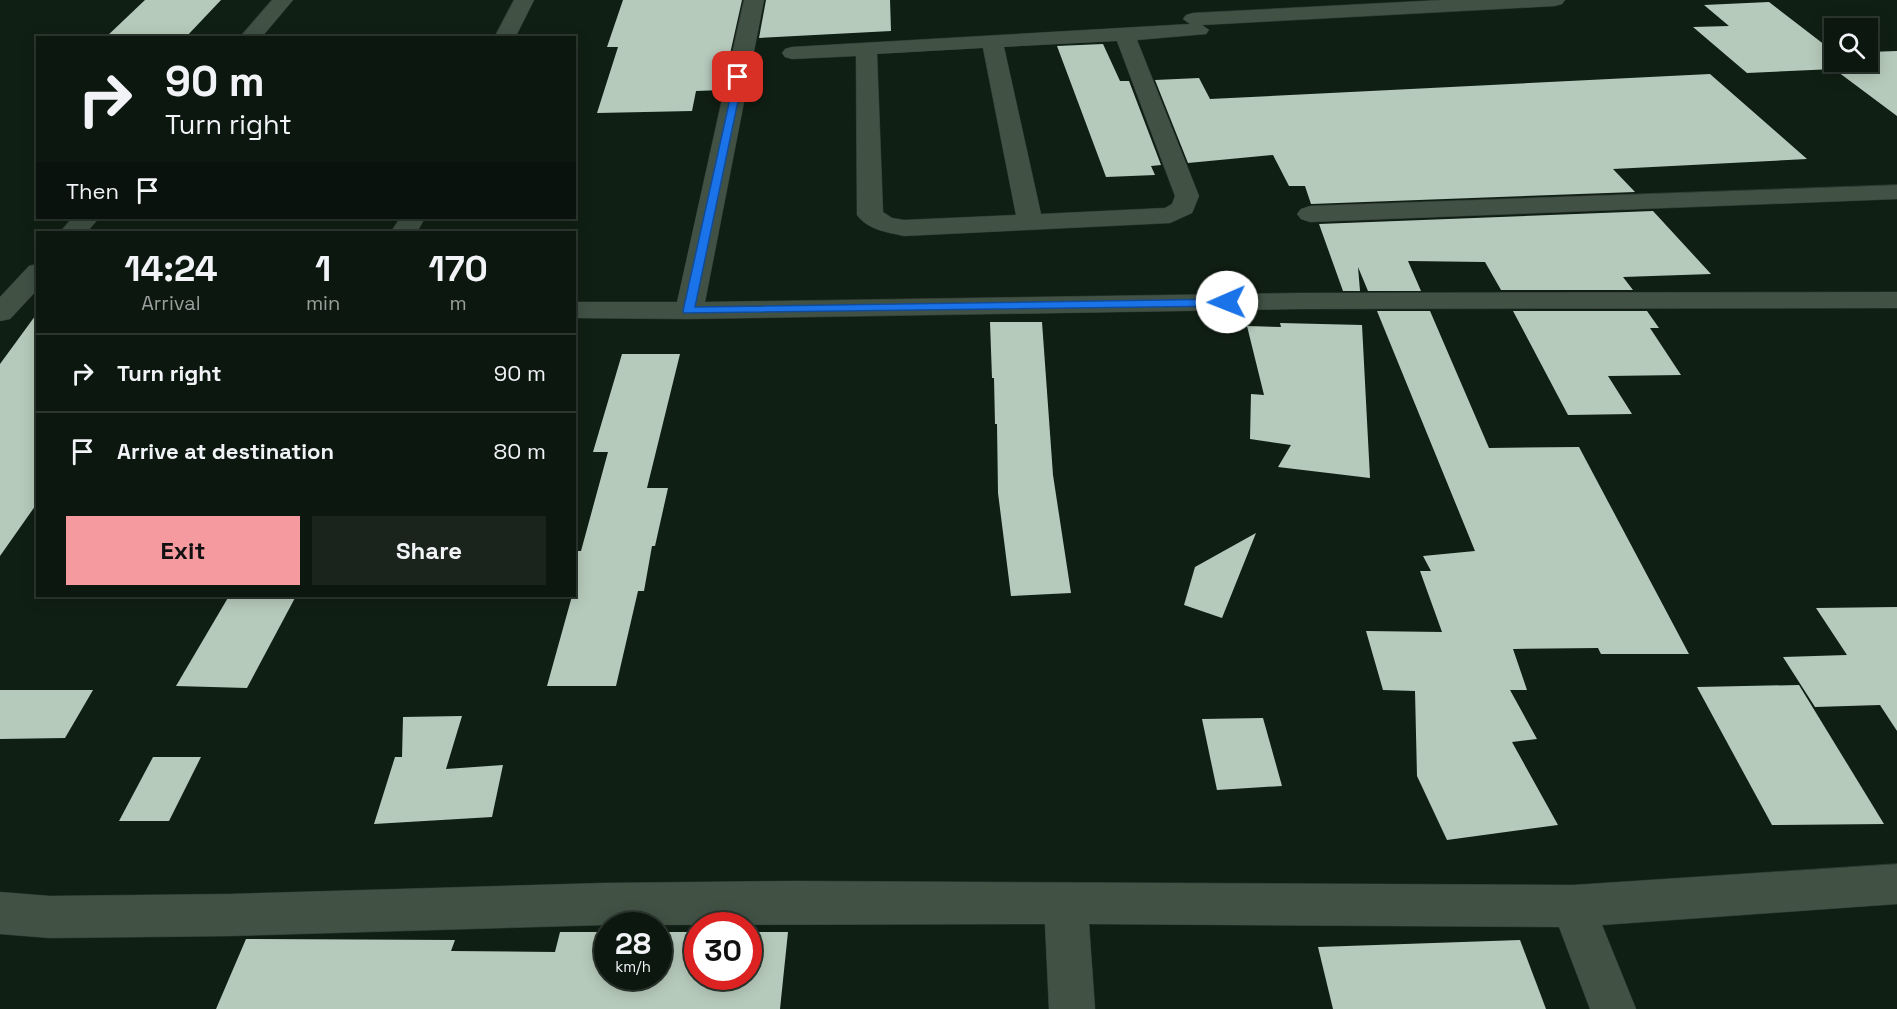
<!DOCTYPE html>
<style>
:root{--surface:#0c170f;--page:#1a241d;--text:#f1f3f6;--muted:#9a9f9e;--line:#2c362f;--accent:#f59b9f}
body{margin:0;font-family:"Space Grotesk",sans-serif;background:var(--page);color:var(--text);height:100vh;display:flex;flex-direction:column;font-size:22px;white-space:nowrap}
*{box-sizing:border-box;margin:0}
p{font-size:20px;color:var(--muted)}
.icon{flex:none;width:33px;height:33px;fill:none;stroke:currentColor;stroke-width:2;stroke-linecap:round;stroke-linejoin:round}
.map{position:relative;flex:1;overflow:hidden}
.side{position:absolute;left:36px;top:231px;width:540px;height:366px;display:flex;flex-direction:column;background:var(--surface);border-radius:0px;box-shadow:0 3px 15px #0003,0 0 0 2px var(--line)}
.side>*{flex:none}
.hud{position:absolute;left:36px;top:36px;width:540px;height:183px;border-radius:0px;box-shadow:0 3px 15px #0003,0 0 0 2px var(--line);background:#0c170f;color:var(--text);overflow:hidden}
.buttons{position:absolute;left:1824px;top:18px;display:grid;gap:12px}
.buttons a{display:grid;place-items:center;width:54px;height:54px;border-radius:0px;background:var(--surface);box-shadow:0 3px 15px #0003,0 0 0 2px var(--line);font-size:30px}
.speed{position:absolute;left:594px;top:912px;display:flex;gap:12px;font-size:30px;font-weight:700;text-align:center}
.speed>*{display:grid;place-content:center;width:78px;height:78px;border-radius:50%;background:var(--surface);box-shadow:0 3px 15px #0003,0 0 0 2px var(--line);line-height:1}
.speed small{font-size:15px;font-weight:400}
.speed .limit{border:9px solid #d22;background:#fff;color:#111}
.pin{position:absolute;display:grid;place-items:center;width:51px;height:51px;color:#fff;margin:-26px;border-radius:12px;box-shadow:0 3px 9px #0006}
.me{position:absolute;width:66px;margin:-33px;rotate:269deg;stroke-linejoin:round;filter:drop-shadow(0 0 4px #0008)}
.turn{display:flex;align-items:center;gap:21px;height:126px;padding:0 30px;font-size:27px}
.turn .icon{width:78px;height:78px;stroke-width:2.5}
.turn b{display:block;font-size:42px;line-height:51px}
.then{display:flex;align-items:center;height:57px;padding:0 30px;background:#0003;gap:12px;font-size:22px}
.eta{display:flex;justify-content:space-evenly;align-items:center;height:102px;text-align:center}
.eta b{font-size:36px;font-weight:800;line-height:42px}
.action{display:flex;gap:12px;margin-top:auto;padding:12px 30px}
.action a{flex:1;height:69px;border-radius:0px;background:var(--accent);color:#111;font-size:24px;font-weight:800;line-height:69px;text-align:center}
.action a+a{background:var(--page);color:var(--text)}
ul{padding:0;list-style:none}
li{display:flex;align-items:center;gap:18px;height:78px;padding:0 30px;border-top:2px solid var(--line)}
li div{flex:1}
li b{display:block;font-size:22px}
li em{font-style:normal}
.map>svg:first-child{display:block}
.building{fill:#b6cabb}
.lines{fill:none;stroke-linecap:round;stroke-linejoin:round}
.minor-casing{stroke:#2f3831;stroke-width:1}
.minor{fill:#415245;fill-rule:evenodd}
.route{fill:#1a73e8;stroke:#114b97;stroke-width:1.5}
</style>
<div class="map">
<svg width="1897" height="1009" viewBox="0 0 1897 1009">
<rect width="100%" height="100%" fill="#101f14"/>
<g class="building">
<polygon points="145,0 221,0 185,38 105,38"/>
<polygon points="623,0 742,0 722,90 696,91 692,111 597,113 618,47 607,47"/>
<polygon points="766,0 890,0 891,31 759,38"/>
<polygon points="1769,2 1834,52 1834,62 1868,62 1868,52 1897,51 1897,116 1834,69 1747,73 1693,27 1729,26 1704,5"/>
<polygon points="1103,44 1120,81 1129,81 1161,165 1151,166 1155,175 1106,177 1057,46"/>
<polygon points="1710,74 1807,159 1613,169 1635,192 1311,204 1305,186 1289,186 1273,155 1188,163 1155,80 1199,78 1210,99"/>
<polygon points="1653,211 1711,274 1623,277 1633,290 1501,290 1485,262 1408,261 1421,291 1368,291 1358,267 1360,291 1343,291 1319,224"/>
<polygon points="1377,311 1430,311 1489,448 1579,447 1689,654 1601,654 1598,648 1513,649 1527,690 1510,690 1537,739 1512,742 1558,825 1447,840 1417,776 1415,691 1383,690 1366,631 1442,632 1420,571 1431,571 1423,556 1475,551"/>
<polygon points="1513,311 1647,311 1659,328 1650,328 1681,375 1608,376 1632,414 1568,415"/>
<polygon points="38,312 38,502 0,556 0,364"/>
<polygon points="990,322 1042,322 1053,475 1071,593 1011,596 998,493 997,424 995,424 994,378 992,378"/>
<polygon points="1280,323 1362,325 1370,478 1278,467 1291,445 1250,439 1251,394 1264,395 1247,326 1281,327"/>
<polygon points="622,354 680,354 647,488 668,488 655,546 652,546 644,591 638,591 616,686 547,686 572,596 574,596 574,551 581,551 608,452 593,452"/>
<polygon points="1256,533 1222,618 1184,605 1195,567"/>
<polygon points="229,596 296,596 247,688 176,686"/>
<polygon points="1897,607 1897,731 1880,705 1815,707 1783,657 1847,655 1816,608"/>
<polygon points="1799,685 1884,824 1772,825 1697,687"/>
<polygon points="0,690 93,690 65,738 0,739"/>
<polygon points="462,716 446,769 503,765 492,817 374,824 395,757 402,757 403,717"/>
<polygon points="1263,718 1282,786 1217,790 1202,719"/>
<polygon points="153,757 201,757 169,821 119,821"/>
<polygon points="560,932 608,932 608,976 658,976 658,932 698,932 698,976 748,976 748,932 788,932 780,1009 216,1009 246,939 455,940 451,951 555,952"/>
<polygon points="1520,940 1546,1009 1333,1009 1318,947"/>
</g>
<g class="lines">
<g class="minor-casing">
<g id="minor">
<polygon points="272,0 293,0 261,38 239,38"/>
<polygon points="514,0 534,0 515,38 494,38"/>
<polygon points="744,0 764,0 705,302 1298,293 1897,292 1897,308 1298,309 689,319 574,318 574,302 677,302"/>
<path d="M1442 0H1565L1562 4 1555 6 1202 25 1209 30 1206 34 1137 40 1199 196 1192 213 1170 223 904 236C887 232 868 230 857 215L856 56 792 59 785 57 782 53 785 49 792 47 1190 24 1183 19 1186 15 1193 13ZM1117 41 1175 196 1172 204 1165 208 1041 214 1004 47ZM983 48 1016 215 904 220 892 218 883 212 877 54Z"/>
<polygon points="1897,185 1897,199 1310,222 1301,219 1297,214 1301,209 1310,206"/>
<polygon points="72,218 99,218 87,232 60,232"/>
<polygon points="400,218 425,218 417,232 391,232"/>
<polygon points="38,264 38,289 10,319 0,321 0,297 29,266"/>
<polygon points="1897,864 1897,904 1602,925 1636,1009 1590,1009 1559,927 1089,924 1095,1009 1049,1009 1045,924 604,925 230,936 50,938 0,934 0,892 50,896 230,894 604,883 794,881 1573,885"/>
</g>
</g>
<use href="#minor" class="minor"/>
</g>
<polygon class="route" points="735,76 743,77 695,307 1227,299 1233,302 1227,306 684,313 683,311"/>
</svg>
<div class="buttons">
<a><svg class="icon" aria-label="search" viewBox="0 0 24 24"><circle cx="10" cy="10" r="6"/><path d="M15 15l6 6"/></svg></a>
</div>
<div class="speed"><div>28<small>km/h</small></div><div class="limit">30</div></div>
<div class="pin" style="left:738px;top:77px;background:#d93025"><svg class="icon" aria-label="arrive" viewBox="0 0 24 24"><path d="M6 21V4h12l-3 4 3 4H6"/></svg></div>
<svg class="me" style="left:1227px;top:302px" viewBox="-20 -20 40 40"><circle r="19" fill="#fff"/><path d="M0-13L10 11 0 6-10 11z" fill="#1a73e8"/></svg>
<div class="hud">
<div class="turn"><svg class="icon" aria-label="right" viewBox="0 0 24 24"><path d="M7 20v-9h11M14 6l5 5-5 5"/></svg><div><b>90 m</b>Turn right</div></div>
<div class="then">Then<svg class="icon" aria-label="arrive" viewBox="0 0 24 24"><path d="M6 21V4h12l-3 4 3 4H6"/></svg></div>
</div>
<section class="side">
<div class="eta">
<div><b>14:24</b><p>Arrival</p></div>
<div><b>1</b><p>min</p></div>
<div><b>170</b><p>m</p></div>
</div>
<ul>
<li><svg class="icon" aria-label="right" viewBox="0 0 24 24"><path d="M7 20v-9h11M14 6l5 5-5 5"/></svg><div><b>Turn right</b></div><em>90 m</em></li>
<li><svg class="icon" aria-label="arrive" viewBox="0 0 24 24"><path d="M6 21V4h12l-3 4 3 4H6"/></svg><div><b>Arrive at destination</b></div><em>80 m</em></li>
</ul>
<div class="action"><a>Exit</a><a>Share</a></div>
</section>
</div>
